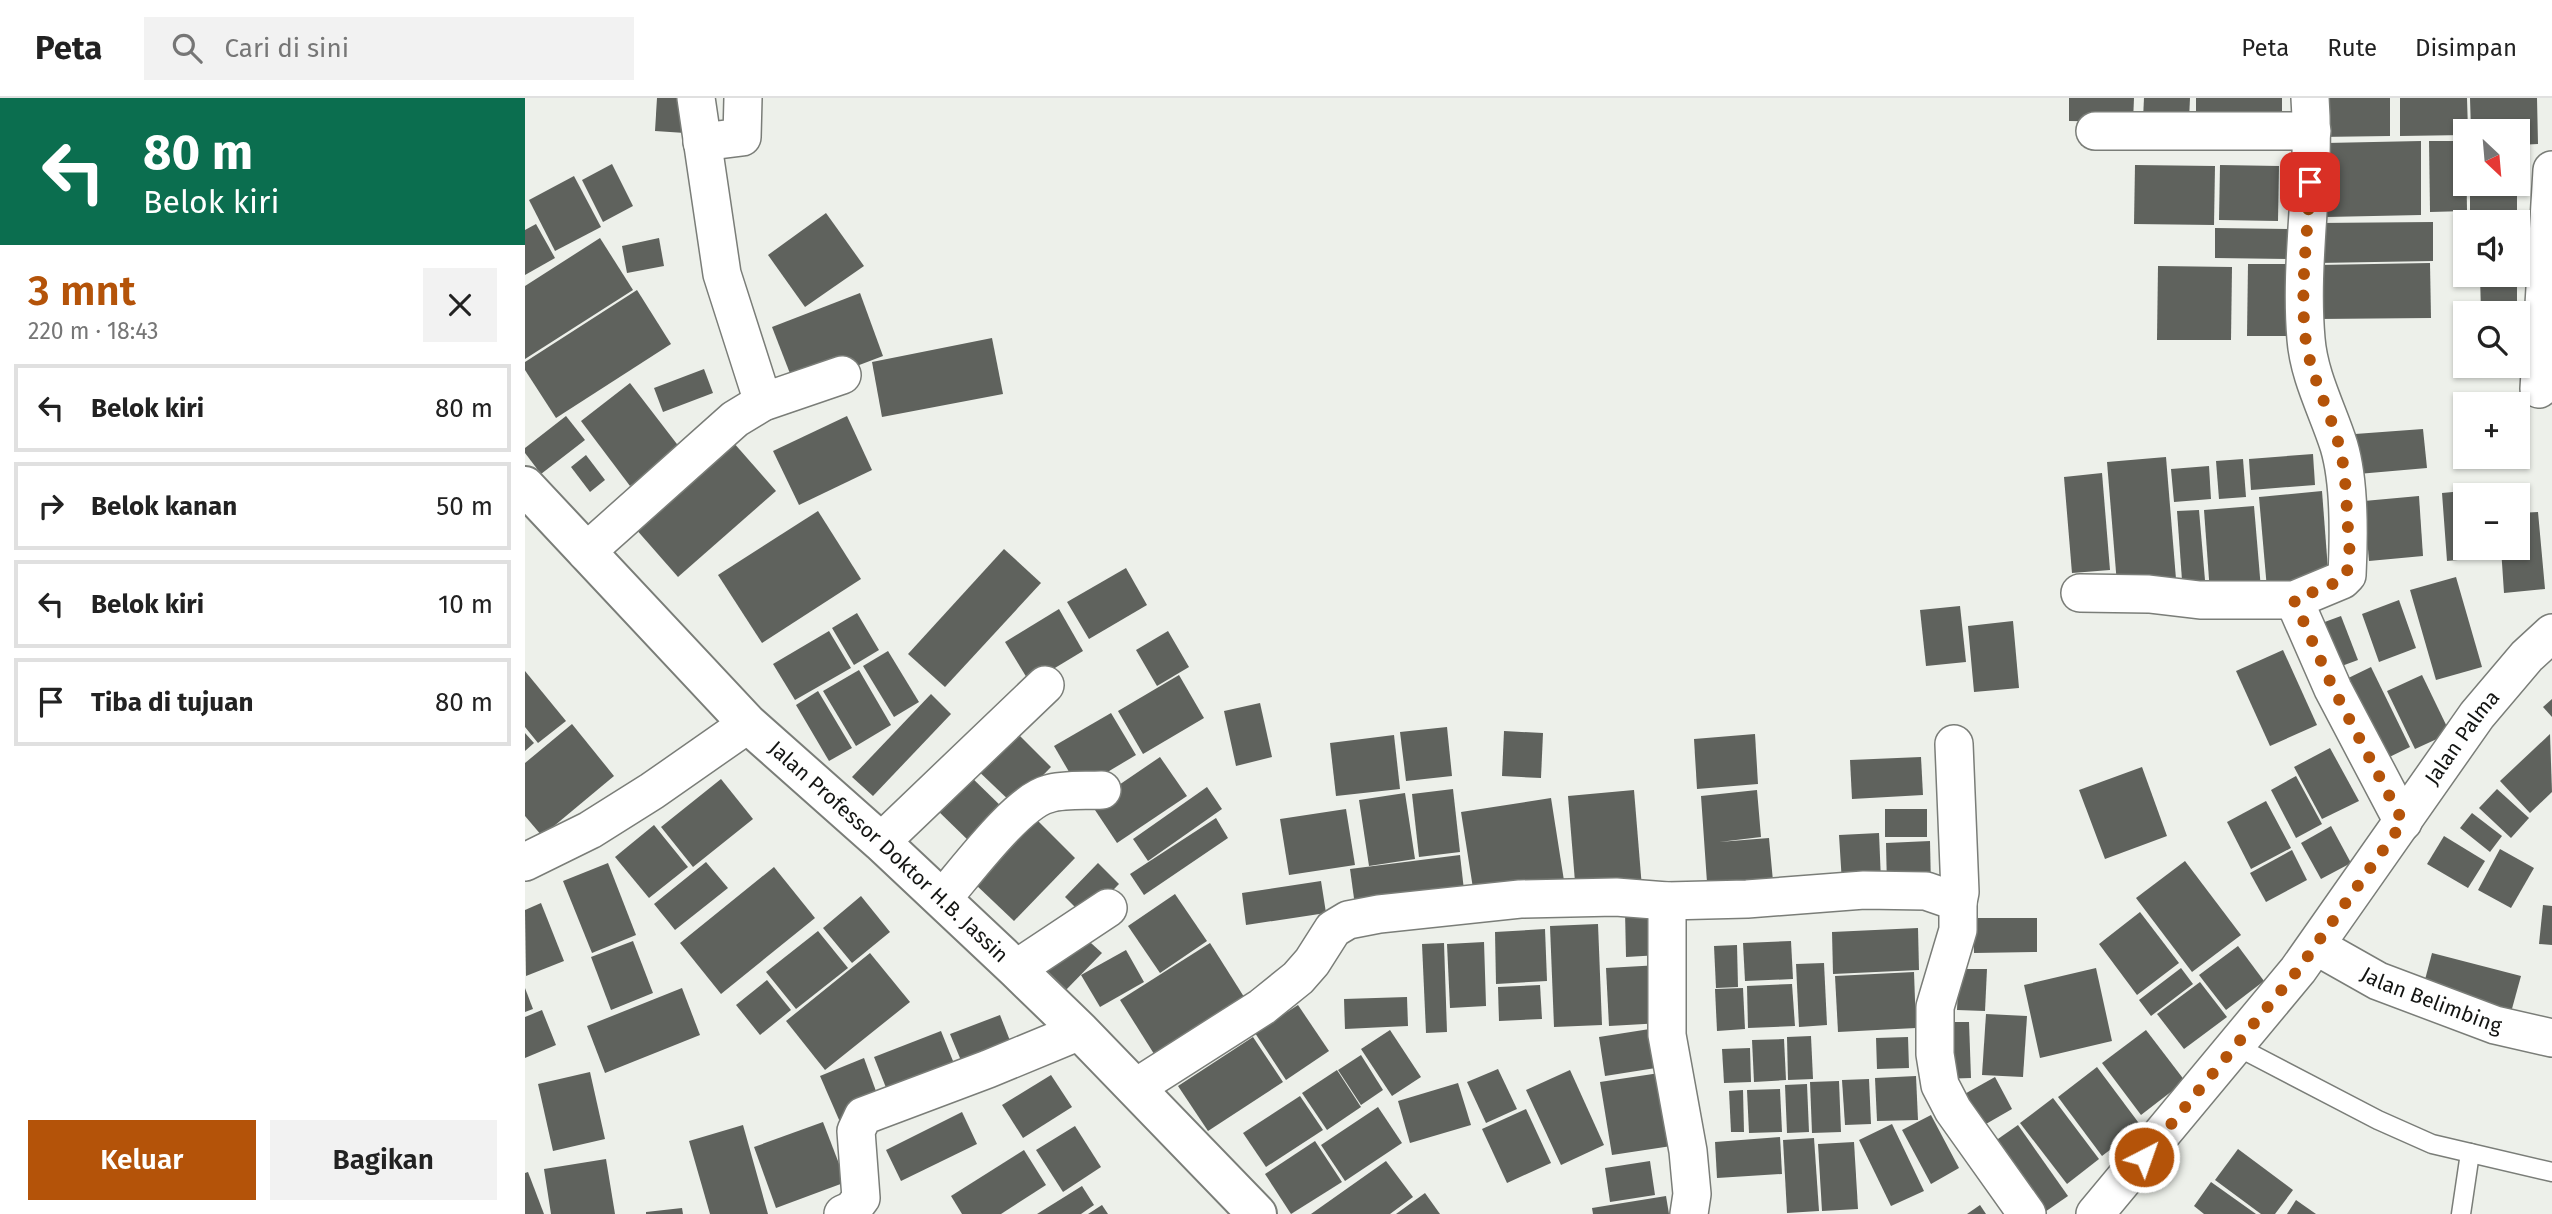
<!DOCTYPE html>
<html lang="id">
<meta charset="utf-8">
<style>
:root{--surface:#fff;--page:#f2f2f2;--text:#222;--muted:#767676;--line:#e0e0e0;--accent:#b45309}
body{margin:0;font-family:"Fira Sans",sans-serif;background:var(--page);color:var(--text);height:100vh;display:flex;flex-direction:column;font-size:26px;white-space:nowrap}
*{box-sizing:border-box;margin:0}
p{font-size:23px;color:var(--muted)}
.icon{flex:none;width:38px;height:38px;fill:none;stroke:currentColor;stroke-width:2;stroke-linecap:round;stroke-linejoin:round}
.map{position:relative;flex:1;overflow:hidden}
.drawer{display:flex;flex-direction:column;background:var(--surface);width:525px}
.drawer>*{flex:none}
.hud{background:#0b6e4f;color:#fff;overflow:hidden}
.needle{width:46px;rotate:154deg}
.tools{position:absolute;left:1928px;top:21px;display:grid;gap:14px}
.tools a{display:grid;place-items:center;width:77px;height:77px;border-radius:0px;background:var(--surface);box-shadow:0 2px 5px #0004;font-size:35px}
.pin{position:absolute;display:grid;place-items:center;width:60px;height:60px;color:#fff;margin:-30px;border-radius:14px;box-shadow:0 4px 10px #0006}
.me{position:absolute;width:77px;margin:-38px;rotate:41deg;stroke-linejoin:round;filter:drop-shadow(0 0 5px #0008)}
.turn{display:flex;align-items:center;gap:24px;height:147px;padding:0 28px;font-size:32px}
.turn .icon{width:91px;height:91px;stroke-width:2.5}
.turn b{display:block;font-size:49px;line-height:60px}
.round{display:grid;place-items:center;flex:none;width:74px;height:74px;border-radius:0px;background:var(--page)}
.headline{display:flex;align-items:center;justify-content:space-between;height:119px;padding:0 28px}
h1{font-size:42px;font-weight:600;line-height:52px;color:var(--accent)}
.cta{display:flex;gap:14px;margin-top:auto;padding:14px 28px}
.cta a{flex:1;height:80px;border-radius:0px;background:var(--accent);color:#fff;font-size:28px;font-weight:600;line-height:80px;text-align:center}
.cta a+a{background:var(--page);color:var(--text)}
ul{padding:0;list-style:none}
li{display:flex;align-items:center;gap:21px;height:88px;margin:0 14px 10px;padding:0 14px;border:4px solid var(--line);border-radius:0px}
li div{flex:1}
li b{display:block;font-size:26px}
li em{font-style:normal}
header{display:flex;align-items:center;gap:42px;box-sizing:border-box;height:98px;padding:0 35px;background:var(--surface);border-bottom:2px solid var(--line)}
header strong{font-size:33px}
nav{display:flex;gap:38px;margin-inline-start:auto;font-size:24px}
.search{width:490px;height:63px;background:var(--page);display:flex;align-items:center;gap:18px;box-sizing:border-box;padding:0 24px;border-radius:0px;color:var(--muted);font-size:26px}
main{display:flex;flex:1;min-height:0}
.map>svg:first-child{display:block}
.building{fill:#5f625d}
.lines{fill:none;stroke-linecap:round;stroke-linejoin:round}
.lane-casing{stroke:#7a7d78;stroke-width:21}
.street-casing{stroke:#7a7d78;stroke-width:40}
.highway-casing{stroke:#7a7d78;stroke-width:42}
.lane{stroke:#fff;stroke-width:18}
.street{stroke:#fff;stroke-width:37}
.highway{stroke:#fff;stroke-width:38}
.route{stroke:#b45309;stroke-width:12;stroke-dasharray:0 21.6}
.labels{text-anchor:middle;stroke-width:7;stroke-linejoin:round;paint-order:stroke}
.street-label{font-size:21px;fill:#141513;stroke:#fafdf7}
</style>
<header>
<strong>Peta</strong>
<div class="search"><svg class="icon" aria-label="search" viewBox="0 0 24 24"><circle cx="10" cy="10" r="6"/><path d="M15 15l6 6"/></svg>Cari di sini</div>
<nav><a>Peta</a><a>Rute</a><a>Disimpan</a></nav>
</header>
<main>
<section class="drawer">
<div class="hud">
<div class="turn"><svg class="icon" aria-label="left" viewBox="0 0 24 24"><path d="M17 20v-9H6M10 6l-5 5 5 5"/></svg><div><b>80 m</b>Belok kiri</div></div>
</div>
<div class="headline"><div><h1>3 mnt</h1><p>220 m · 18:43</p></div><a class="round"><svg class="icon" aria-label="close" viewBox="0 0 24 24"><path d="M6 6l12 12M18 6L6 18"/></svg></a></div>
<ul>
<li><svg class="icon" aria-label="left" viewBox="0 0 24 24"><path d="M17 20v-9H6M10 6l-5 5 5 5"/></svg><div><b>Belok kiri</b></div><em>80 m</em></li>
<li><svg class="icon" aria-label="right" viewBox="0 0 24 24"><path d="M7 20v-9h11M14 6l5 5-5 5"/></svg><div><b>Belok kanan</b></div><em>50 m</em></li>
<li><svg class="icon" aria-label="left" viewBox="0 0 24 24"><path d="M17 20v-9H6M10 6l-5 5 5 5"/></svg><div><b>Belok kiri</b></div><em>10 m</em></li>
<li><svg class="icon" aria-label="arrive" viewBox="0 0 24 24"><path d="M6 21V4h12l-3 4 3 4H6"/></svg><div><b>Tiba di tujuan</b></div><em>80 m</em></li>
</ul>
<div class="cta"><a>Keluar</a><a>Bagikan</a></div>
</section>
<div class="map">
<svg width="2027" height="1116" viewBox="0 0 2027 1116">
<rect width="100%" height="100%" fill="#edf0ea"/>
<g class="building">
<polygon points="132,0 162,0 160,35 130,33"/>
<polygon points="1544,0 1609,0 1608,24 1544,23"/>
<polygon points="1619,0 1665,0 1664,22 1618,21"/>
<polygon points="1671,0 1757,0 1757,29 1671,28"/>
<polygon points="1794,0 1865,0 1865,38 1794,39"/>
<polygon points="1875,0 1942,0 1943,33 1941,33 1941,37 1875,38"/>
<polygon points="1945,0 2012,0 2013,46 1993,47 1993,33 1946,33"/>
<polygon points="1896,43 1896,117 1801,119 1801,45"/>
<polygon points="1904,43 1941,43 1942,113 1905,114"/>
<polygon points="87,66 108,108 78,124 57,82"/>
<polygon points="1610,67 1690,68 1689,127 1609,126"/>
<polygon points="1695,67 1754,68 1753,123 1694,122"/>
<polygon points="49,78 76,129 30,153 4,102"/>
<rect x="1945" y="86" width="47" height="32"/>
<polygon points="301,115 339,168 280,209 243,157"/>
<polygon points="1908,124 1908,163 1792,165 1792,125"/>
<polygon points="11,126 30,160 0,177 0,132"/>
<polygon points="1690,130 1763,131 1763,161 1690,160"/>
<polygon points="75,140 108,192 0,261 0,188"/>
<polygon points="134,140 139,168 102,175 97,148"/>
<polygon points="1905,165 1906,220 1793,221 1793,167"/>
<polygon points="1723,166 1764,166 1763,238 1722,238"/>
<polygon points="1633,168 1707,169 1706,242 1632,242"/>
<polygon points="1955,177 1992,177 1992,215 1956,215"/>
<polygon points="112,192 146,246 31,320 0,272 0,264"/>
<polygon points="335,195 358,258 271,291 247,229"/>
<polygon points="467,240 478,296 357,319 347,264"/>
<polygon points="179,271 188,295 138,314 129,290"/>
<polygon points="105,285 155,350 105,388 56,323"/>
<polygon points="41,318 60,342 16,376 0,355 0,350"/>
<polygon points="322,318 347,372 274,407 248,353"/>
<polygon points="1898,331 1902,370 1833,376 1830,336"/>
<polygon points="208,344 251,393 153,479 110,430"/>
<polygon points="1788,356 1790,387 1726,392 1724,361"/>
<polygon points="61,357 80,382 65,394 46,369"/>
<polygon points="1641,359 1651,481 1592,486 1582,364"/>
<polygon points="1718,361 1721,399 1694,401 1691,363"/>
<polygon points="1684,368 1686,401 1649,404 1646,371"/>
<polygon points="1577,375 1585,472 1547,475 1539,379"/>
<polygon points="1960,391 1961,397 1941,397 1941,450 1965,450 1966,459 1922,463 1917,395"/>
<polygon points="1797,393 1804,485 1742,491 1734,399"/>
<polygon points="1894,398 1898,458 1844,463 1839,403"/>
<polygon points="1729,408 1736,491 1685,495 1679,412"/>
<polygon points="1674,412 1681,494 1658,496 1652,413"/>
<polygon points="293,413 336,481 237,545 193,477"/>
<polygon points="2013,414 2020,491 1979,495 1976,450 1993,450 1993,415"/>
<polygon points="479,451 516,485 420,589 383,556"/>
<polygon points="601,470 622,507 564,541 542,504"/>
<polygon points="1931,479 1957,569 1911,582 1885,492"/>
<polygon points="1874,502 1891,550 1854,564 1837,516"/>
<polygon points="1435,508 1441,564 1401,568 1395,512"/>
<polygon points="534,511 558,553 505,585 480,544"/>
<polygon points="332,515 354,552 329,567 307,530"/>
<polygon points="1816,518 1833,562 1803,573 1786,529"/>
<polygon points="1488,523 1494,590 1449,594 1443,528"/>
<polygon points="304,533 326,570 270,602 248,566"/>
<polygon points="643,533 664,569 632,588 611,552"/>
<polygon points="1758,552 1792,627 1745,648 1711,573"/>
<polygon points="363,553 394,604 369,619 338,568"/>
<polygon points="1846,569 1885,649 1850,666 1811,586"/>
<polygon points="334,572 366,627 331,648 298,593"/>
<polygon points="0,573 41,623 13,645 0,629"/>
<polygon points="654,577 679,620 618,656 593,613"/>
<polygon points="1897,577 1925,635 1890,651 1862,593"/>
<polygon points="293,593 327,650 304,663 271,607"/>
<polygon points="406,596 426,616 348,698 327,679"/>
<polygon points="2027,601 2027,619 2018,609"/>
<polygon points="735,605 747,659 711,668 699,613"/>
<polygon points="586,615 611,657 554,691 529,648"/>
<polygon points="47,626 89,678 17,738 0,718 0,665"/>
<polygon points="485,628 526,669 489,707 447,667"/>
<polygon points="922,629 927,678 881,683 875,634"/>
<polygon points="979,633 1018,635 1016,680 977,678"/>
<polygon points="0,635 9,645 0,653"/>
<polygon points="1230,636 1233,686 1172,691 1169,641"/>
<polygon points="2025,636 2027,694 2005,715 1975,683"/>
<polygon points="869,637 875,691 811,698 805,645"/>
<polygon points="1805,650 1834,703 1797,721 1769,669"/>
<polygon points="635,659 662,698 592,745 566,706"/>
<polygon points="1396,659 1398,697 1327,701 1325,662"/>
<polygon points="1617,669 1642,738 1580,761 1554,692"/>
<polygon points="440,673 482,714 449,748 407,707"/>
<polygon points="1771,678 1797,726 1771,740 1746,692"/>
<polygon points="196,681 228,721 168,769 136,729"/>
<polygon points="682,689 697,711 623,763 608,741"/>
<polygon points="928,691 935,754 894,759 887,696"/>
<polygon points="1972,691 2004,720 1986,740 1954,710"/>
<polygon points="1109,692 1117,790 1051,796 1043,698"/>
<polygon points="1232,692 1236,739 1194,744 1244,740 1249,794 1183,799 1176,698"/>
<polygon points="880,695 890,761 844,768 834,702"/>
<polygon points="1026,700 1040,789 950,803 936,714"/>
<polygon points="1741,703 1766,750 1726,771 1702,724"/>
<polygon points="821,711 830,767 764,777 755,721"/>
<rect x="1360" y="711" width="42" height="28"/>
<polygon points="1947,715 1977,738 1965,754 1935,730"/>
<polygon points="691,720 703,740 619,797 605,776"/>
<polygon points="511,721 550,760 489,823 449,785"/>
<polygon points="129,727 163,769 124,800 90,759"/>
<polygon points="1806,728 1826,765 1796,781 1776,745"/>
<polygon points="1354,735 1356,783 1317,785 1314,737"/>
<polygon points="1919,738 1960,763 1943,790 1902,766"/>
<polygon points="1405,743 1406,789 1362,790 1361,745"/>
<polygon points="1975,751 2009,770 1986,810 1953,792"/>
<polygon points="1767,752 1782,782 1741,804 1725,775"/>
<polygon points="935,757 940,801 831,815 825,771"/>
<polygon points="1660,763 1716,837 1667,874 1611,800"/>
<polygon points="181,764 203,790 150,832 129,806"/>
<polygon points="83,765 111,837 67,855 38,783"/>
<polygon points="573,765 594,786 561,820 540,799"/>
<polygon points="249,769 290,820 196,896 155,845"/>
<polygon points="796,783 801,815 721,827 717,795"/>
<polygon points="650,796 682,843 635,875 603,828"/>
<polygon points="336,798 365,834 327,865 298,830"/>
<polygon points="16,805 39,863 1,878 0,812"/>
<polygon points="2018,807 2027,808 2027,847 2014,846"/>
<polygon points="1133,811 1135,857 1101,859 1100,813"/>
<polygon points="1615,814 1654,865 1612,897 1574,846"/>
<polygon points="1448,820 1512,820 1512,854 1449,855"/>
<polygon points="1073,826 1077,927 1029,929 1025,828"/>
<polygon points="1393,830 1394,872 1308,876 1307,834"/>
<polygon points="1020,831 1022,883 971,886 970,834"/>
<polygon points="293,833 323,870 271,911 241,874"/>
<polygon points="556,836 577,855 539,894 518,874"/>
<polygon points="108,843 128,895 86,912 66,859"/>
<polygon points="1266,843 1268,881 1220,883 1218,845"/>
<polygon points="959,844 961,908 925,910 922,846"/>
<polygon points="685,845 721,902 631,959 595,902"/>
<polygon points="919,845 922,934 901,935 897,846"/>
<polygon points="1212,847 1213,889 1191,890 1189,848"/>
<polygon points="1713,848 1739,883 1701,912 1674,877"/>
<polygon points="601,852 619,884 575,909 556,877"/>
<polygon points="345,855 385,904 300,972 261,923"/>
<polygon points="1907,855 1996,878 1985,918 1896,897"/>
<polygon points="1299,865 1302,927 1274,929 1271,866"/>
<polygon points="1135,867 1137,925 1084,928 1081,870"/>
<polygon points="1571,870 1587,943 1515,960 1499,887"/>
<polygon points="1656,870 1668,886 1626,918 1614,902"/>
<polygon points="1434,871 1462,871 1460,913 1432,912"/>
<polygon points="1389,874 1391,930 1313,934 1310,878"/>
<polygon points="242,882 266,912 235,937 211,907"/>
<polygon points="1675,884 1702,919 1659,951 1632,916"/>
<polygon points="1267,886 1270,928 1223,930 1222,888"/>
<polygon points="1015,887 1017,921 974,923 973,889"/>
<polygon points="0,890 8,911 0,914"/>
<polygon points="157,890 175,937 80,975 62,928"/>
<polygon points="1218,890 1220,931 1192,933 1190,891"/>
<polygon points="882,899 883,928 820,931 819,901"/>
<polygon points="773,907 804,953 761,982 730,935"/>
<polygon points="17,912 31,947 0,960 0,919"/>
<polygon points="1461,916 1502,918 1498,979 1457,977"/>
<polygon points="475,917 491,958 442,977 425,936"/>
<polygon points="1413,924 1444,924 1446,980 1415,981"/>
<polygon points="1131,930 1137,969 1080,978 1074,939"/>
<polygon points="865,932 896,979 867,998 836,951"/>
<polygon points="1621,932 1660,983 1616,1017 1577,965"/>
<polygon points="416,933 434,978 367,1005 349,959"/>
<polygon points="1286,938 1288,981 1263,982 1262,939"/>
<polygon points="728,939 758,984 683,1033 653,988"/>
<polygon points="1383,939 1384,970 1352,971 1351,940"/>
<polygon points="1259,941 1261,982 1229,984 1227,942"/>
<polygon points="1225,950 1226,984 1199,985 1197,951"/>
<polygon points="836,957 858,992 836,1007 813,972"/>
<polygon points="339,960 356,1007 315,1024 295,978"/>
<polygon points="1572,969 1616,1028 1577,1058 1533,999"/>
<polygon points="973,971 992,1011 961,1025 942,984"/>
<polygon points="812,972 836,1009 802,1032 777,995"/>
<polygon points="1045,972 1079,1047 1036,1067 1001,992"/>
<polygon points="65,974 80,1041 28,1053 13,986"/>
<polygon points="1141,974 1153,1047 1087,1057 1075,984"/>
<polygon points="526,977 547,1009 498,1040 477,1007"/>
<polygon points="1391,978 1393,1022 1352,1023 1350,980"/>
<polygon points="1470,979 1487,1011 1454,1030 1436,998"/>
<polygon points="1344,981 1346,1026 1320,1027 1317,982"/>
<polygon points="1314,983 1316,1034 1287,1035 1285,984"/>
<polygon points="933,985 946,1027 885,1045 873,1003"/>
<polygon points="1282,986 1284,1034 1262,1035 1260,987"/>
<polygon points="1255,991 1257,1034 1224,1035 1222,992"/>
<polygon points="1218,992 1219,1034 1206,1034 1204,993"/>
<polygon points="775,998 798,1032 741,1069 718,1035"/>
<polygon points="1528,1000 1574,1061 1542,1086 1495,1025"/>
<polygon points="853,1009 877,1045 820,1083 796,1047"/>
<polygon points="1001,1011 1026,1065 982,1085 957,1031"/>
<polygon points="437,1014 452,1046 376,1083 361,1052"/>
<polygon points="1406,1017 1434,1070 1406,1086 1377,1032"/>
<polygon points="298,1024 321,1084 251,1110 229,1049"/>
<polygon points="1367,1026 1399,1093 1366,1108 1334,1042"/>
<polygon points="218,1027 243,1116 185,1116 164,1043"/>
<polygon points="1493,1027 1543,1098 1517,1116 1460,1050"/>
<polygon points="550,1028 576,1069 538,1094 511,1052"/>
<polygon points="1255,1039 1257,1076 1192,1080 1190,1044"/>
<polygon points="1289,1040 1294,1113 1262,1115 1258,1042"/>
<polygon points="790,1043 817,1084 766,1116 740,1076"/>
<polygon points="1329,1044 1333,1111 1297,1113 1293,1046"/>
<polygon points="1713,1051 1768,1092 1750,1116 1736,1116 1690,1082"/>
<polygon points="499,1052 521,1087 476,1116 437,1116 426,1098"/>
<polygon points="81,1061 90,1116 26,1116 19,1071"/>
<polygon points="861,1063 888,1099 865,1116 786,1116"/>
<polygon points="1125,1063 1130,1097 1085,1104 1080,1070"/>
<polygon points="3,1074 19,1116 0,1116 0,1075"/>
<polygon points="1686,1084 1731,1116 1679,1116 1669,1108"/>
<polygon points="557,1088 569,1107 556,1116 512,1116"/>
<polygon points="900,1095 915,1116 871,1116"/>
<polygon points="1141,1098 1144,1116 1068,1116 1067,1110"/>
<polygon points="1771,1102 1791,1116 1762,1116"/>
<polygon points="577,1107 583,1116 563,1116"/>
<polygon points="1455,1107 1461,1116 1442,1116"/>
<polygon points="157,1110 158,1116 121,1116 121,1114"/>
</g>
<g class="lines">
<g class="lane-casing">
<g id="lane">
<polyline points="1711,948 1853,1022 1907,1046 2027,1074"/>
<polyline points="1936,1116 1945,1055"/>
</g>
</g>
<g class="street-casing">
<g id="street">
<polyline points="171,0 197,176 238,304"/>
<polyline points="1570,33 1787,33"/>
<polyline points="177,44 217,39 218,0"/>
<polyline points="2014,291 2027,72"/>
<polyline points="61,454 210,321 238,304 317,277"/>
<path d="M1555 495 1624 496 1675 502H1769L1817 482 1822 477C1824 438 1825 385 1814 348 1803 313 1784 279 1781 241 1774 161 1791 80 1785 0"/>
<polyline points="1769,502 1808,591 1878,724"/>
<polyline points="1429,646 1435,794 1433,804"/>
<polyline points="356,744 520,587"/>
<polyline points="0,764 65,732 127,693 223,626"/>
<path d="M417 801C440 775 492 704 523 696 539 691 560 693 577 692"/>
<polyline points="1142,803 1142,937 1163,1053 1167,1096 1164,1116"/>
<path id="s1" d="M1791 848 1853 883 1970 927 2027 940"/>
<polyline points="491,871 583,810"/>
<polyline points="610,990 737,909 773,880 787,864 808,831 823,822 854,816 995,801 1091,799 1142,803 1222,801 1339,792 1401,793 1433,804 1433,832 1410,909 1410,956 1415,987 1428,1012 1502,1116"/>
<polyline points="318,1116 327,1112 336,1100 331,1033 338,1018 463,971 555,933"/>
<path id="s2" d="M1570 1116 1773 872 1952 617 2002 558 2027 535"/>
</g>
</g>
<g class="highway-casing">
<g id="highway">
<path id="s3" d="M0 388 223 626 356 744 491 871 555 933 732 1116"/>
</g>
</g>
<use href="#lane" class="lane"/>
<use href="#street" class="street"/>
<use href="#highway" class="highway"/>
</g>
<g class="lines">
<path class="route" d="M1619 1059 1773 872 1878 724 1808 590 1769 502 1817 482C1830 468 1822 433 1822 415 1821 394 1820 371 1815 351 1806 315 1787 282 1781 244 1774 192 1783 136 1785 84"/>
</g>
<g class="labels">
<g class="street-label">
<text dy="7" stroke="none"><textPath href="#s2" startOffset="602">Jalan Palma</textPath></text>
<text dy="7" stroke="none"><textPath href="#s3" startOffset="516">Jalan Professor Doktor H.B. Jassin</textPath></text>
<text dy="7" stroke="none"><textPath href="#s1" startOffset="128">Jalan Belimbing</textPath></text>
</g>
</g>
</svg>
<div class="tools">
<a><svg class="needle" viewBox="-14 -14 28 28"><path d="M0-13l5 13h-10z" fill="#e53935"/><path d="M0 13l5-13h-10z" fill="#767676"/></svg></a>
<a><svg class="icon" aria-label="sound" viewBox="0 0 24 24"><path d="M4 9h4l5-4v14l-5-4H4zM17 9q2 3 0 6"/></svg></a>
<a><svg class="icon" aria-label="search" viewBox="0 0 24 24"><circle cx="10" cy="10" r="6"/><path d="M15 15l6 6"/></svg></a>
<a>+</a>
<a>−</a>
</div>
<div class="pin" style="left:1785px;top:84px;background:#d93025"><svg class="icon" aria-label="arrive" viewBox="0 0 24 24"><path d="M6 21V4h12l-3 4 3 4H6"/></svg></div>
<svg class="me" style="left:1619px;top:1059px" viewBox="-20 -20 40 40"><circle r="17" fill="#b45309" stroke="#fff" stroke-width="3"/><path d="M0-11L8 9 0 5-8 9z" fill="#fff"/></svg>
</div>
</main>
